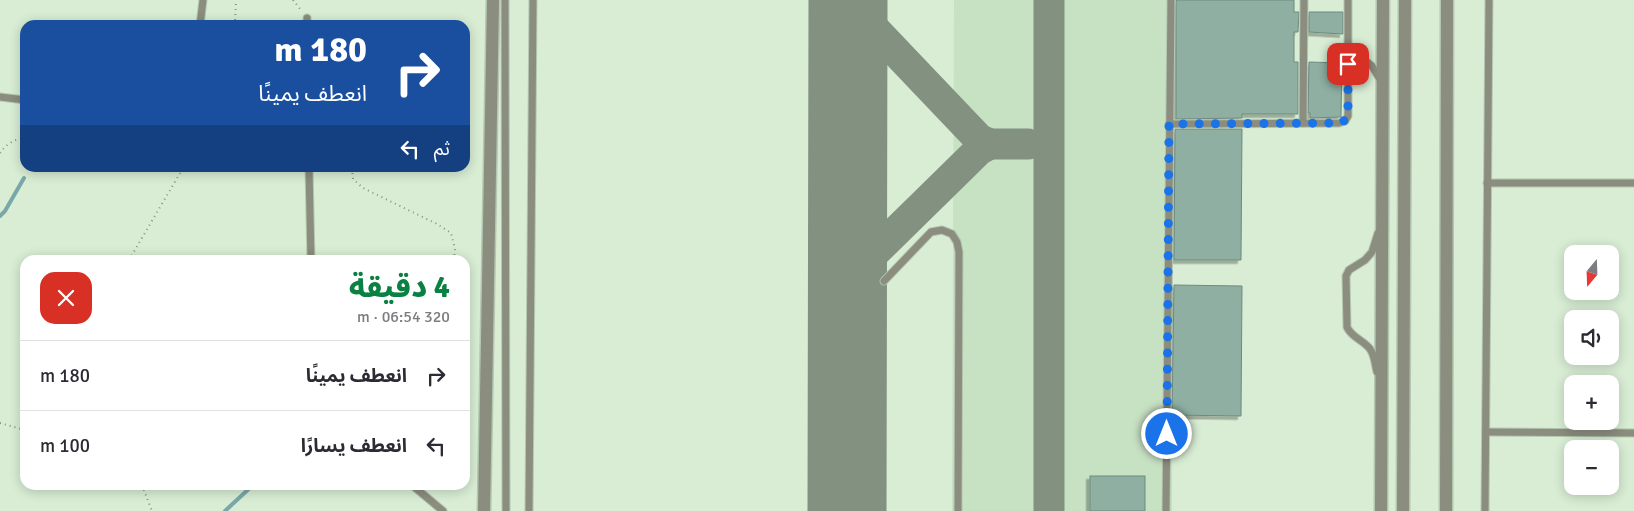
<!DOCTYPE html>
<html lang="ar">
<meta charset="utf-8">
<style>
:root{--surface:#fff;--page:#f2f2f3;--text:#2b2b33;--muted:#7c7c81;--line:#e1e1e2;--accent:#0b8043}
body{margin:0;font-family:Signika,"Noto Sans Arabic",sans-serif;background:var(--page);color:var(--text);direction:rtl;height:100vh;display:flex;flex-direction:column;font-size:19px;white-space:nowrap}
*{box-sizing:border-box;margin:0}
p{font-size:16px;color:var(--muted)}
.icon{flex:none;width:28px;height:28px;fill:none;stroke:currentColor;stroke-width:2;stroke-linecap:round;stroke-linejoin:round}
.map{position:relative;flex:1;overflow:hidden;direction:ltr}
.panel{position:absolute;left:20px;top:255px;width:450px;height:235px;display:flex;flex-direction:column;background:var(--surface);border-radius:15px;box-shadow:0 2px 12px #0003;direction:rtl}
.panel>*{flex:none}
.banner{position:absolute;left:20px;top:20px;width:450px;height:152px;border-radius:15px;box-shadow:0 2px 12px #0003;direction:rtl;background:#1a4fa0;color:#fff;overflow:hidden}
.needle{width:32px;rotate:199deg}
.tools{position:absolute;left:1564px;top:245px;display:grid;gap:10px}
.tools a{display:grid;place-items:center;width:55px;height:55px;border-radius:10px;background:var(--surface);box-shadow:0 2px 12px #0003;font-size:25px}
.pin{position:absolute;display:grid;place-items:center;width:42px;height:42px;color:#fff;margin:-21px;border-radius:10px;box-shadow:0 2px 8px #0006}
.me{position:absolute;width:55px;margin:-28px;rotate:0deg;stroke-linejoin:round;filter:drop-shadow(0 0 4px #0008)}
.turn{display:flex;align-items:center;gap:18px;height:105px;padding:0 20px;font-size:22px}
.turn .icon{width:65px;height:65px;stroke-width:2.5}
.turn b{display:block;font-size:35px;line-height:42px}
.then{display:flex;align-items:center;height:48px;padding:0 20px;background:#0003;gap:10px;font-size:19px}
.round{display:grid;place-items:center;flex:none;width:52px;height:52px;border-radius:15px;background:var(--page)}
.headline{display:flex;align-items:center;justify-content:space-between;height:85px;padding:0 20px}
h1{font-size:30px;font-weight:800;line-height:38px;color:var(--accent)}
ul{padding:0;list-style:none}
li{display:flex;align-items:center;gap:15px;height:70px;padding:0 20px;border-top:1px solid var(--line)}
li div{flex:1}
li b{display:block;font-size:19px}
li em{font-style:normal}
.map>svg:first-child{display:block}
.built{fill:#c7e1c3}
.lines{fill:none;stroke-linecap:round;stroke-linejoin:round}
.stream{stroke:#7aa7a9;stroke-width:4}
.taxiway{stroke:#829180;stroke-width:31}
.runway{stroke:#829180;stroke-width:79}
.building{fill:#8fafa3;stroke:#6c8b7f;filter:url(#shadow)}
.lane-casing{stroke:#b4c7b1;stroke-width:9}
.street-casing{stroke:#b4c7b1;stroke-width:15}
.path{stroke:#859482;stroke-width:2;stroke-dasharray:1 4;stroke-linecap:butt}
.lane{stroke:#8b8d7e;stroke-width:7}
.street{stroke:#8b8d7e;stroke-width:12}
.route{stroke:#1a73e8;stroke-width:9;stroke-dasharray:0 16.2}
</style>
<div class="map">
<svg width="1634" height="511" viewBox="0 0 1634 511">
<defs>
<filter id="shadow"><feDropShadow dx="-3.5" dy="3.5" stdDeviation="0" flood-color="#0004"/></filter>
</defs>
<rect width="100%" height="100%" fill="#d8edd4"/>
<polygon class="built" points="954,0 1174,0 1172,511 952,511"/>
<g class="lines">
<g class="stream">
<polyline points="0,216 5,211 24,178"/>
<polyline points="225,511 253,485"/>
</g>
<g class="taxiway">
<polyline points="1049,0 1049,511"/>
<polyline points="990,144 1028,144"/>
<polyline points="846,289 859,269 874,253 979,150 990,144 979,139 859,13 852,0"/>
</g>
<polyline class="runway" points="847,511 848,0"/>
</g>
<g class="building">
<polygon points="1176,0 1294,0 1294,12 1299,12 1298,32 1294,32 1294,62 1298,62 1298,114 1242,114 1242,118 1176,119"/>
<polygon points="1309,12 1343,12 1343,34 1309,32"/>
<polygon points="1309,62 1342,63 1341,117 1310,118 1310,113 1308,113"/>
<polygon points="1175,129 1242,129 1241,260 1174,260"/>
<polygon points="1174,285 1242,286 1241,416 1172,415"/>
<rect x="1090" y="476" width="55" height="35"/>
</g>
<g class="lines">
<g class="lane-casing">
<g id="lane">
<polyline points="505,0 506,511"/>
<polyline points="307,18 307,25"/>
<polyline points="200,25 203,0"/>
<polyline points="1349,48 1372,66 1381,81"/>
<polyline points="0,97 25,100"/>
<polyline points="1303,123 1304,0"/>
<polyline points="1169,124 1339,123 1345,121 1348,116 1348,0"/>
<polyline points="309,168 311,260"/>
<polyline points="1487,183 1634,183"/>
<polyline points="884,281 931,232 942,230 952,234 957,242 959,252 958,511"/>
<path d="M1377 372C1375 365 1375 356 1370 349 1363 340 1351 337 1347 327L1346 276 1349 270 1365 260 1372 252 1378 233"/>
<polyline points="1486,432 1634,433"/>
<polyline points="412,485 443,511"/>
<polyline points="529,511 533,0"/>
<polyline points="1166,511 1171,0"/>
<polyline points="1485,511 1489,0"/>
</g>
</g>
<g class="street-casing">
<g id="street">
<polyline points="484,511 493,0"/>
<polyline points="1381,511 1383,0"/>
<polyline points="1403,511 1405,0"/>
<polyline points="1446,511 1447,0"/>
</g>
</g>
<g class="path">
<polyline points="293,0 301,10"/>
<polyline points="316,22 323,25"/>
<polyline points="235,25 236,0"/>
<path d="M0 153C5 145 16 138 25 138"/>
<polyline points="352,168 353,179 363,188 437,224 451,233 455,249 454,260"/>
<polyline points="129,260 183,168"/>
<polyline points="0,423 25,430"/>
<polyline points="142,485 152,511"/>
</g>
<use href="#lane" class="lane"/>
<use href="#street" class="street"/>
</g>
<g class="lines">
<polyline class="route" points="1167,434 1169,124 1342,123 1348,116 1348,64"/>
</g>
</svg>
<div class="tools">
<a><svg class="needle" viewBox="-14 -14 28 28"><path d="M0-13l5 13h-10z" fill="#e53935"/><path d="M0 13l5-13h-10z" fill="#7c7c81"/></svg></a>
<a><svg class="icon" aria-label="sound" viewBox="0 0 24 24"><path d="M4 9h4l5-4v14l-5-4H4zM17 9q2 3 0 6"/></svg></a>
<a>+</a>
<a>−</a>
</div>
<div class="pin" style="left:1348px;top:64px;background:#d93025"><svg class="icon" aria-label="arrive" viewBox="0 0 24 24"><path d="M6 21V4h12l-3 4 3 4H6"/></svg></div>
<svg class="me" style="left:1167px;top:434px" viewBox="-20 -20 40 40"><circle r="17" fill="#1a73e8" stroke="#fff" stroke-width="3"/><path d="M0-11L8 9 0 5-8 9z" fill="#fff"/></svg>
<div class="banner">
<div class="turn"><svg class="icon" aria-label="right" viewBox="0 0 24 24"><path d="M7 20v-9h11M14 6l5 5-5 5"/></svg><div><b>180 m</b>انعطف يمينًا</div></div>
<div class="then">ثم<svg class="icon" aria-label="left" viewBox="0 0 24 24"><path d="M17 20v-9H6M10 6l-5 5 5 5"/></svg></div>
</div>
<section class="panel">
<div class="headline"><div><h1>4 دقيقة</h1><p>320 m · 06:54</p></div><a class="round" style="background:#d93025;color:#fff"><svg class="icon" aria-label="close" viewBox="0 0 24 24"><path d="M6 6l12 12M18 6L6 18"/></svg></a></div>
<ul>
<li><svg class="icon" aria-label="right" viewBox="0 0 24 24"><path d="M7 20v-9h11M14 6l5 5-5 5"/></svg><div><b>انعطف يمينًا</b></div><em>180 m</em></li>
<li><svg class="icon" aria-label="left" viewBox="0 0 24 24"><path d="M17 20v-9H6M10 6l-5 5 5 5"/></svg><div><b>انعطف يسارًا</b></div><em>100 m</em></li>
</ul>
</section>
</div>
